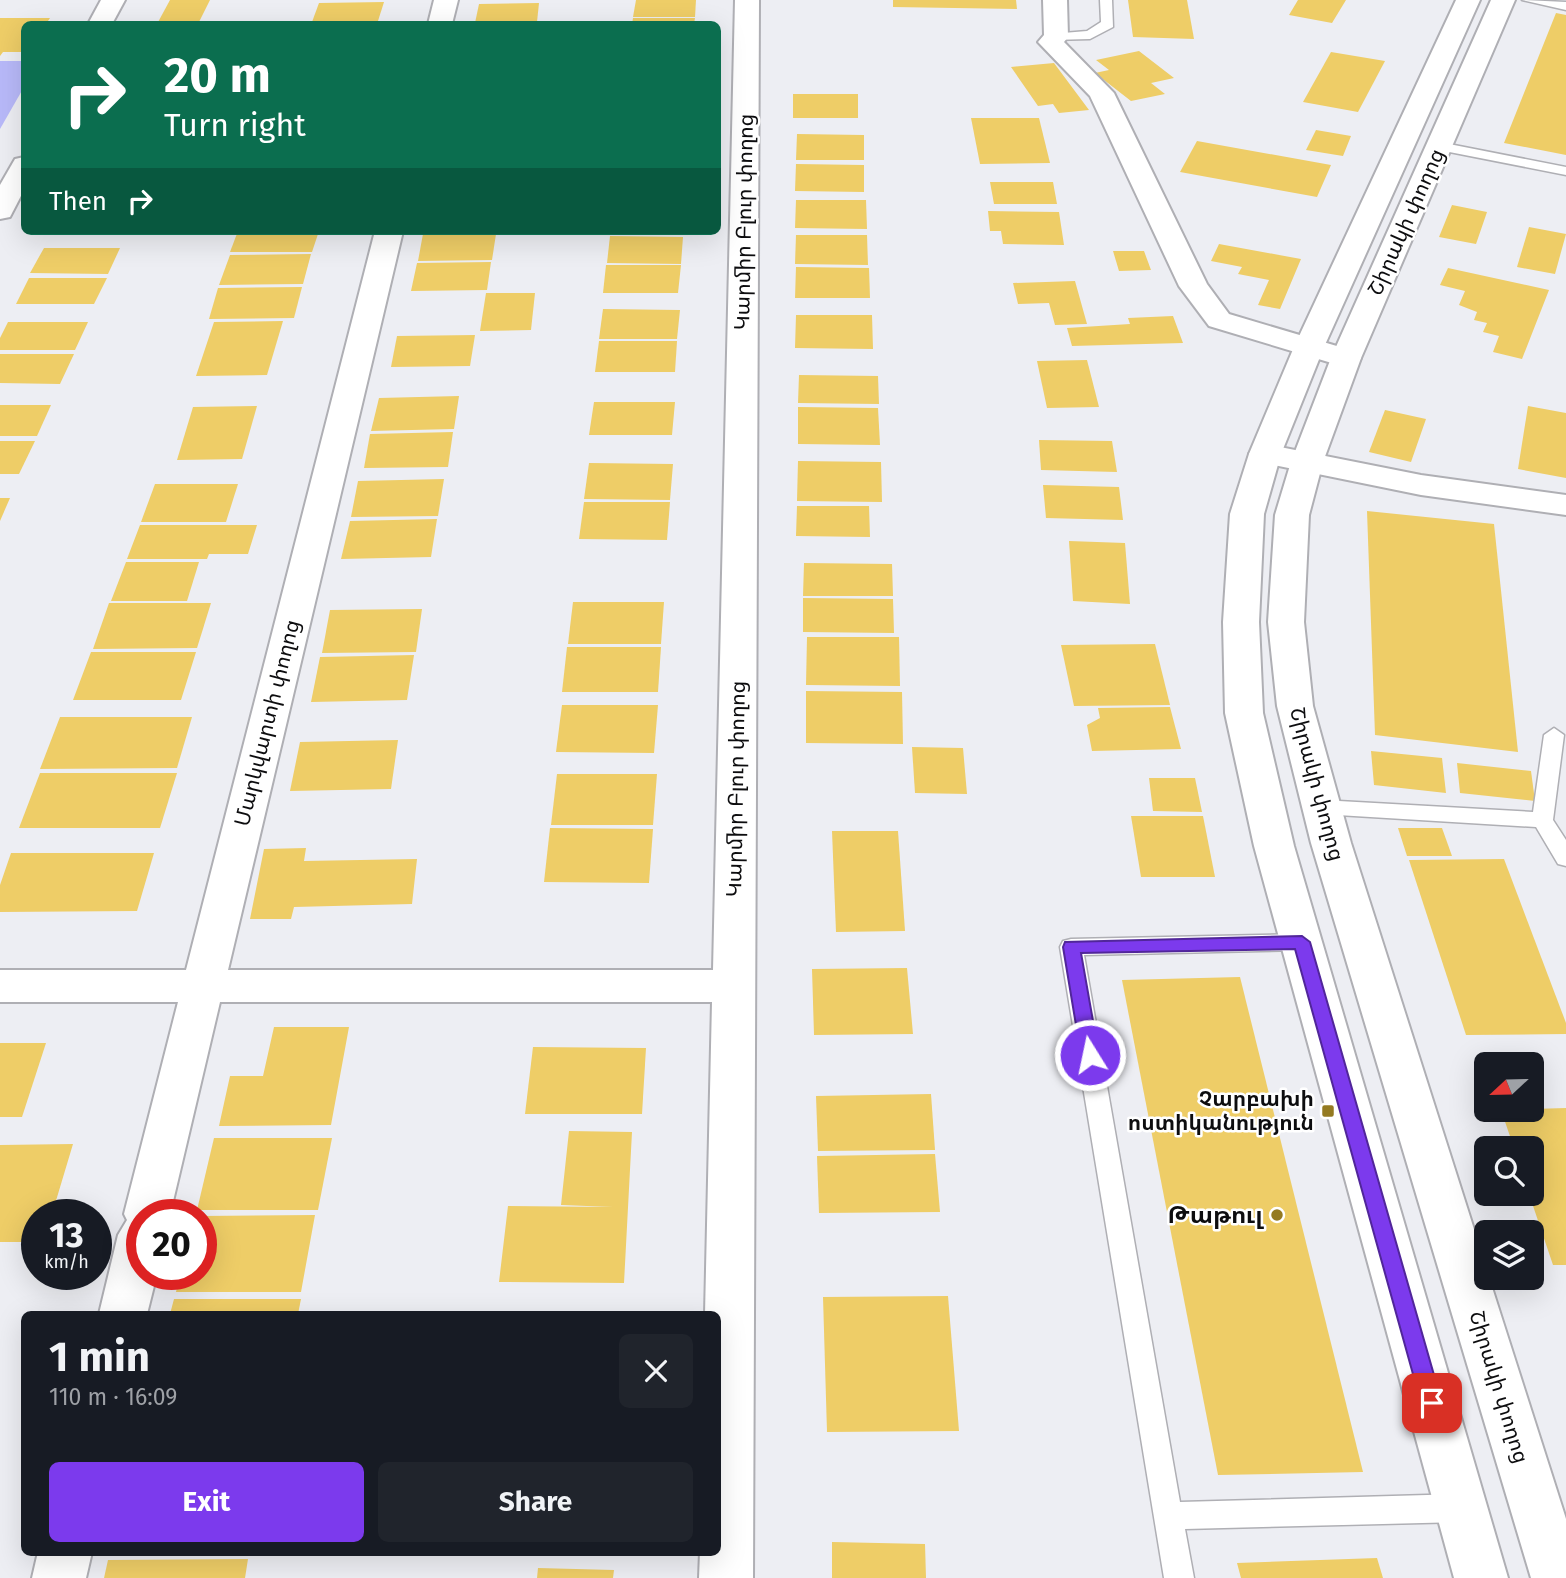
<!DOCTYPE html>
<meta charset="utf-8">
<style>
:root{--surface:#171b24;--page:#20242c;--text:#f1f3f6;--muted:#9ea1a6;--accent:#7c3aed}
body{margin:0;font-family:"Fira Sans","Noto Sans Armenian",sans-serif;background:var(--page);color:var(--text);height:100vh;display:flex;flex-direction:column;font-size:26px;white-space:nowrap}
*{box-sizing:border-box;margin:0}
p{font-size:23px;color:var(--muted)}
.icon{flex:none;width:38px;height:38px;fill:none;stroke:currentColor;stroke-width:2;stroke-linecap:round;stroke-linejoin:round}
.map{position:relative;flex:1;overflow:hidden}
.sheet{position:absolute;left:21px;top:1311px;width:700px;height:245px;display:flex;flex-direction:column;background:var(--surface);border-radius:10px;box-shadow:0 7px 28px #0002}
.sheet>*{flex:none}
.guide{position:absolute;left:21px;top:21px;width:700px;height:214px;border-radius:10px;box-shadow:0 7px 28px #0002;background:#0b6e4f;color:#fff;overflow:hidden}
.needle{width:46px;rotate:248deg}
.controls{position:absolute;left:1474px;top:1052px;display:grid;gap:14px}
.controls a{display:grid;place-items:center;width:70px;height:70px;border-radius:10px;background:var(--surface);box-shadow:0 7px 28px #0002;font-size:35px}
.speed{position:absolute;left:21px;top:1199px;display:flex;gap:14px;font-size:35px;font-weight:700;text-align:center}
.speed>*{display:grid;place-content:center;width:91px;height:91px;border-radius:50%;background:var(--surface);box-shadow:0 7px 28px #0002;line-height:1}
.speed small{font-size:18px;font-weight:400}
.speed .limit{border:10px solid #d22;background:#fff;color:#111}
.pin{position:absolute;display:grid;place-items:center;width:60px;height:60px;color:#fff;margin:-30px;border-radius:14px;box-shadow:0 4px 10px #0006}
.me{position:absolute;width:77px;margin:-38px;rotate:350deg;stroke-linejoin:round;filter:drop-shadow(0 0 5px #0008)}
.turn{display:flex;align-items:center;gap:24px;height:147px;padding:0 28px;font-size:32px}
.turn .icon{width:91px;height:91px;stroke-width:2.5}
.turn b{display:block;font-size:49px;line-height:60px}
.then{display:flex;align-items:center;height:66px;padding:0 28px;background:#0003;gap:14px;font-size:26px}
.round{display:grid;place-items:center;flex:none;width:74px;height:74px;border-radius:10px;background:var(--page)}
.summary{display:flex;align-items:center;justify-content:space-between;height:119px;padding:0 28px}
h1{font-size:42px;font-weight:700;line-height:52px}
.cta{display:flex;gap:14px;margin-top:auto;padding:14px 28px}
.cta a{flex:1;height:80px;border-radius:10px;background:var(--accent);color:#fff;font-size:28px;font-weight:700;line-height:80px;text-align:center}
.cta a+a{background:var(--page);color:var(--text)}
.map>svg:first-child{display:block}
.green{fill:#b8b9f9}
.building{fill:#eecd67}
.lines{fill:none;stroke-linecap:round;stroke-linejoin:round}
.service-casing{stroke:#afafb4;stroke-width:3}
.minor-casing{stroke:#afafb4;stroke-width:4}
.trunk-casing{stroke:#afafb4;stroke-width:4}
.service{fill:#fff;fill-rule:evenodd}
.minor{fill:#fff;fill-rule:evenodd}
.trunk{fill:#fff;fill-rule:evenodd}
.route{fill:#7c3aed;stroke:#51269a;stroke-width:2}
.poi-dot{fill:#947a21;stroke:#fff;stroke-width:2.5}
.labels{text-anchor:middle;stroke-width:5;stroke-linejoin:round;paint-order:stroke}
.street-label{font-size:21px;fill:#0d0d0f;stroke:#fff}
.poi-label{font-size:21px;font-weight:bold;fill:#0d0d0f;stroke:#fff;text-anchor:end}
.near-poi-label{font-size:24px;font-weight:bold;fill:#0d0d0f;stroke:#fff;text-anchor:end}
</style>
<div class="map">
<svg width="1566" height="1578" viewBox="0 0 1566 1578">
<rect width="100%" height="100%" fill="#edeef3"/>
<polygon class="green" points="0,61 24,61 24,87 0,129"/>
<g class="building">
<polygon points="170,0 210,0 198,24 157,24"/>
<polygon points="636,0 696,0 695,17 633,17"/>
<polygon points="893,0 1016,0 1017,9 893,7"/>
<polygon points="1128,0 1187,0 1194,39 1133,37"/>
<polygon points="1298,0 1346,0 1332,23 1289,15"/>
<polygon points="384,2 378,21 312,22 319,3"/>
<polygon points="539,3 537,22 475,23 479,4"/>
<polygon points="1556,13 1566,15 1566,155 1504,143"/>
<polygon points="0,18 50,18 46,24 24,24 24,52 3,52 0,56"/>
<polygon points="633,18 695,18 694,24 632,24"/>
<polygon points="1139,51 1174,78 1151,83 1165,94 1131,101 1095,73 1109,70 1096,60"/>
<polygon points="1331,52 1385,61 1358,112 1303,102"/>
<polygon points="1054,63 1089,110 1059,113 1053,104 1038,106 1011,67"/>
<rect x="793" y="94" width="65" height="24"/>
<polygon points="971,118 1039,118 1050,163 980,164"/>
<polygon points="1316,130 1351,136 1343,156 1306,150"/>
<polygon points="797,134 864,135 864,160 796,160"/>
<polygon points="1197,141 1331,165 1317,197 1180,172"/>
<polygon points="796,164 864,165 864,192 795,191"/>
<polygon points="990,182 1053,182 1057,204 994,204"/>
<polygon points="796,200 866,200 867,229 795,228"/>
<polygon points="1452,205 1487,212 1476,244 1439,237"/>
<polygon points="988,211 1059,212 1064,245 1003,244 1001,231 990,231"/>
<polygon points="1529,227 1566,234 1555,274 1517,267"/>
<polygon points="52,231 127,231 125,235 50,235"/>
<polygon points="238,231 319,231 312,252 230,252"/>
<polygon points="423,234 496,234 492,260 418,261"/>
<polygon points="796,235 867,235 868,265 795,264"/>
<polygon points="610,236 683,237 681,264 607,263"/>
<polygon points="1219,244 1301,259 1280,309 1258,305 1269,280 1238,274 1242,267 1211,261"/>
<polygon points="44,248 120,248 108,274 30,273"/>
<polygon points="1113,251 1144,251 1151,270 1119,271"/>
<polygon points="311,254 303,284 219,285 230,255"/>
<polygon points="491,262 487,290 411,291 417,263"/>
<polygon points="606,265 681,265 678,293 603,293"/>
<polygon points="796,267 869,268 870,298 795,298"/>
<polygon points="1448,268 1549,290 1522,359 1493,352 1499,336 1483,332 1487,323 1474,320 1477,312 1459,305 1465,291 1440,285"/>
<polygon points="29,278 107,278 94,304 16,304"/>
<polygon points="1075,281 1087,324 1055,325 1049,303 1018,304 1013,283"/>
<polygon points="302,287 294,318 209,319 218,288"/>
<polygon points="486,293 535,293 531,330 480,331"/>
<polygon points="603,309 680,310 677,339 599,339"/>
<polygon points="796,315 872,315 873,349 795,348"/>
<polygon points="1173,316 1183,343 1072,346 1067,328 1130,324 1128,318"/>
<polygon points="283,321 267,375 196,376 214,322"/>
<polygon points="8,322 88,322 75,350 0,350 0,338"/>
<polygon points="475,335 470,366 391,367 397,336"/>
<polygon points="599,341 677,341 675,372 595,372"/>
<polygon points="0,354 74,354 60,384 0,383"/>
<polygon points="1087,360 1099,407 1047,408 1037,361"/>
<polygon points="799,375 878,376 879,404 798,403"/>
<polygon points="459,396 454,429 371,431 379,398"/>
<polygon points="594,402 675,402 672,435 589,435"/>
<polygon points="0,405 51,405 37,436 0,436"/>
<polygon points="257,406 242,459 177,460 193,407"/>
<polygon points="1528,406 1566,413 1566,478 1518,469"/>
<polygon points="798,407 878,408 880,445 798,444"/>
<polygon points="1385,410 1426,419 1411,462 1369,452"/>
<polygon points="453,432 448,467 364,468 370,434"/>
<polygon points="1039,440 1112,441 1117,472 1041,470"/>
<polygon points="0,441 35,441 19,474 0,474"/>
<polygon points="798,461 881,462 882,502 797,501"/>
<polygon points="589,463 673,464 670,500 584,499"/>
<polygon points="444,479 438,516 351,517 358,481"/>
<polygon points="155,484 238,484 226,522 141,522"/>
<polygon points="1043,485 1119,487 1123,520 1046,518"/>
<polygon points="0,498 10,498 0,521"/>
<polygon points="584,502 670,502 667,540 579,539"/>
<polygon points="797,506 869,506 870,537 796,536"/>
<polygon points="1367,511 1494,524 1518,752 1375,735"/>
<polygon points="437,519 431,557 341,559 350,521"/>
<polygon points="140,525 257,525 248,554 209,554 207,559 127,559"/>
<polygon points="1069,541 1125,543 1130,604 1073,601"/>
<polygon points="126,562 199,562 187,601 111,601"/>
<polygon points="804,563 892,564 893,596 803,596"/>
<polygon points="803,598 893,599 894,633 803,632"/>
<polygon points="573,602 664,602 661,644 568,644"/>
<polygon points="109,603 211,603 197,648 93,649"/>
<polygon points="422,609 416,652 322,653 330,610"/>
<polygon points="807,637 899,637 900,686 806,685"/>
<polygon points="1155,644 1170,705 1074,706 1061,645"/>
<polygon points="567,647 661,647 658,692 562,692"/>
<polygon points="91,652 196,652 181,700 73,700"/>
<polygon points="414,655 407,700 311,702 320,657"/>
<polygon points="806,691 902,692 903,744 806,743"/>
<polygon points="562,705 658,705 654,753 556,752"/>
<polygon points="1170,707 1181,749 1092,751 1087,725 1100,718 1098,708"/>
<polygon points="60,717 192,717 177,768 40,769"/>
<polygon points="398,740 391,789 290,791 300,742"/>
<polygon points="912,747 963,748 967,794 915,793"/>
<polygon points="1371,751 1442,758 1446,793 1374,785"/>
<polygon points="1457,763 1531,771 1535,801 1460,793"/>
<polygon points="40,773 177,773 160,828 19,828"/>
<polygon points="557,774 657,774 653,825 551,825"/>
<polygon points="1149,778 1195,778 1202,812 1153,811"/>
<polygon points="1131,816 1203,816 1215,877 1141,877"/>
<polygon points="550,828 653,829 649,883 544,882"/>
<polygon points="1398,828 1442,828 1452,856 1407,856"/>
<polygon points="832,831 898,831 905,931 836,932"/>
<polygon points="306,848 304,861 417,859 412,904 294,907 291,919 250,919 264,849"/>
<polygon points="11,853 154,853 137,911 0,912 0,885"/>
<polygon points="1504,859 1566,1023 1566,1034 1466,1035 1409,860"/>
<polygon points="907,968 913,1034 814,1035 812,969"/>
<polygon points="1240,977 1363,1472 1218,1475 1122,980"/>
<polygon points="274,1027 349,1027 331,1125 219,1126 230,1076 263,1076"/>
<polygon points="0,1043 46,1043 22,1117 0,1117"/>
<polygon points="533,1047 646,1048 642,1114 525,1114"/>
<polygon points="931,1094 935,1150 818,1151 816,1096"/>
<polygon points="1566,1108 1566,1265 1553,1265 1529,1194 1531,1148 1514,1148 1501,1110"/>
<polygon points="569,1131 632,1132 624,1283 499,1282 508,1206 613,1207 561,1205"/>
<polygon points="214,1138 332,1138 318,1210 197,1210"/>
<polygon points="73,1144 52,1214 37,1214 37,1242 0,1242 0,1145"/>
<polygon points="935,1154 940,1212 819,1213 817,1156"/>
<polygon points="315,1215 301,1292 176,1292 180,1274 201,1274 201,1216"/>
<polygon points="948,1296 959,1431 827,1432 823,1297"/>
<polygon points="174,1299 301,1299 298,1314 170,1314"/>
<polygon points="832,1542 925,1544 926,1578 832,1578"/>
<polygon points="1377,1558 1383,1578 1241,1578 1237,1563"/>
<polygon points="248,1559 245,1578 104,1578 108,1560"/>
<polygon points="538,1568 614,1570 613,1578 537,1578"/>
</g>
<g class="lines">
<g class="service-casing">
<g id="service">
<polygon points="1100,0 1112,0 1113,27 1090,39 1051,40 1051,34 1087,31 1101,22"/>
<polygon points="1522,0 1566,2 1566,10"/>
<polygon points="1439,142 1566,167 1566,175 1434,149 1432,146"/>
<polygon points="1554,728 1564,735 1553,820 1566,840 1566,866 1558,864 1536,827 1321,814 1314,812 1310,807 1314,802 1321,800 1533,812 1544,735"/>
<polygon points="1302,934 1310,936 1313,942 1310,948 1302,950 1084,955 1180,1502 1462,1494 1472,1498 1476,1508 1472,1518 1462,1522 1185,1529 1194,1578 1164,1578 1060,947 1063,941 1071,939"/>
</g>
</g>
<g class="minor-casing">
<g id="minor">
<polygon points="101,0 125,0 112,24 88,24"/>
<polygon points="434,0 458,0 452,24 428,24"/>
<polygon points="735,0 759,0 753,1578 699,1578 700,1552 718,1552 718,1314 705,1314 712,1002 220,1002 170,1214 142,1214 142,1274 157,1274 147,1314 99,1314 118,1235 127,1220 124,1214 178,1002 0,1002 0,970 186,970 375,231 403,231 228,970 713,970"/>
<polygon points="1043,0 1067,0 1068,37 1064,42 1114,93 1207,284 1229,314 1357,352 1361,358 1357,364 1346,367 1335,364 1209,326 1179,286 1090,96 1038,42 1044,35"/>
<polygon points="24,157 24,190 10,217 0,219 0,185 15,159"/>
<polygon points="1265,444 1421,475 1566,495 1566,515 1421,495 1254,461 1249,454 1254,447"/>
<polygon points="38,1552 92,1552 86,1578 32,1578"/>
</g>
</g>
<g class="trunk-casing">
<g id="trunk">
<polygon points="1456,0 1480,0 1324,347 1281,454 1264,514 1259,622 1263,713 1294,846 1508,1578 1454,1578 1254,846 1225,713 1223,622 1230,514 1249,454 1294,347"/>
<polygon points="1491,0 1515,0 1361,358 1323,462 1309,515 1304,622 1313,706 1351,843 1486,1267 1486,1278 1489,1278 1566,1519 1566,1578 1531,1578 1311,843 1277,706 1268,622 1275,515 1291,462 1331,358"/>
</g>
</g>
<use href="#service" class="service"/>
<use href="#minor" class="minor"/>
<use href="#trunk" class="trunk"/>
</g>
<polygon class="route" points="1302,936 1310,942 1442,1403 1439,1409 1432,1412 1424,1409 1421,1403 1295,949 1081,953 1099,1055 1090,1063 1081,1055 1063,947 1065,942"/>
<g class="poi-dot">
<rect x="1321" y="1104" width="14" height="14" rx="3.5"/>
<circle cx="1277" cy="1215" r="7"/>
</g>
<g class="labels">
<g class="street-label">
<text transform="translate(744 222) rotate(-89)" y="7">Կարմիր Բլուր փողոց</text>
<text transform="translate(1406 222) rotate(-66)" y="7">Շիրակի փողոց</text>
<text transform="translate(267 723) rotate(-76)" y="7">Մարկվարտի փողոց</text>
<text transform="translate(1317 784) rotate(75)" y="7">Շիրակի փողոց</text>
<text transform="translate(736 789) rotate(-89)" y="7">Կարմիր Բլուր փողոց</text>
<text transform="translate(1499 1387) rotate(73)" y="7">Շիրակի փողոց</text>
</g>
<g class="poi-label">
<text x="1314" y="1106">Չարբախի<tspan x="1314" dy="24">ոստիկանություն</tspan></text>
</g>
<g class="near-poi-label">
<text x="1263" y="1223">Թաթուլ</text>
</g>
</g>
</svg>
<div class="controls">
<a><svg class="needle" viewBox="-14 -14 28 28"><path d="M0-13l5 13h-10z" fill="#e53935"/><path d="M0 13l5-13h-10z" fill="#9ea1a6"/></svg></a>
<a><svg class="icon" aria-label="search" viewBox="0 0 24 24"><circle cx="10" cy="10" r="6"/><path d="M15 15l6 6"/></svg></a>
<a><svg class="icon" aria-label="layers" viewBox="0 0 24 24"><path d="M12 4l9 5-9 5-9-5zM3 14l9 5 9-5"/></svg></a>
</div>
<div class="speed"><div>13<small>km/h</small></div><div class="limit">20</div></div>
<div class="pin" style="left:1432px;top:1403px;background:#d93025"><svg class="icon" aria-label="arrive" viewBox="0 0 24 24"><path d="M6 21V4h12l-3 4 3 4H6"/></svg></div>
<svg class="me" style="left:1090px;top:1055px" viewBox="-20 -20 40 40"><circle r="17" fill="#7c3aed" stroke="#fff" stroke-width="3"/><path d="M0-11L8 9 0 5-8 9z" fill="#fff"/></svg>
<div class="guide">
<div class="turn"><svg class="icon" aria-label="right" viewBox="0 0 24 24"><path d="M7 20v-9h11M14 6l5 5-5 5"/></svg><div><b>20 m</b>Turn right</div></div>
<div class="then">Then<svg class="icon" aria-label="right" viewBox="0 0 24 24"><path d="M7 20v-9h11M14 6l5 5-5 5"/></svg></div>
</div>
<section class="sheet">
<div class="summary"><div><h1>1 min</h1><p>110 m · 16:09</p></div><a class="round"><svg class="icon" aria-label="close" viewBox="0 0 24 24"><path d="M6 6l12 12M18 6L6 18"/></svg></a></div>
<div class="cta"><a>Exit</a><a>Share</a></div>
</section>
</div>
